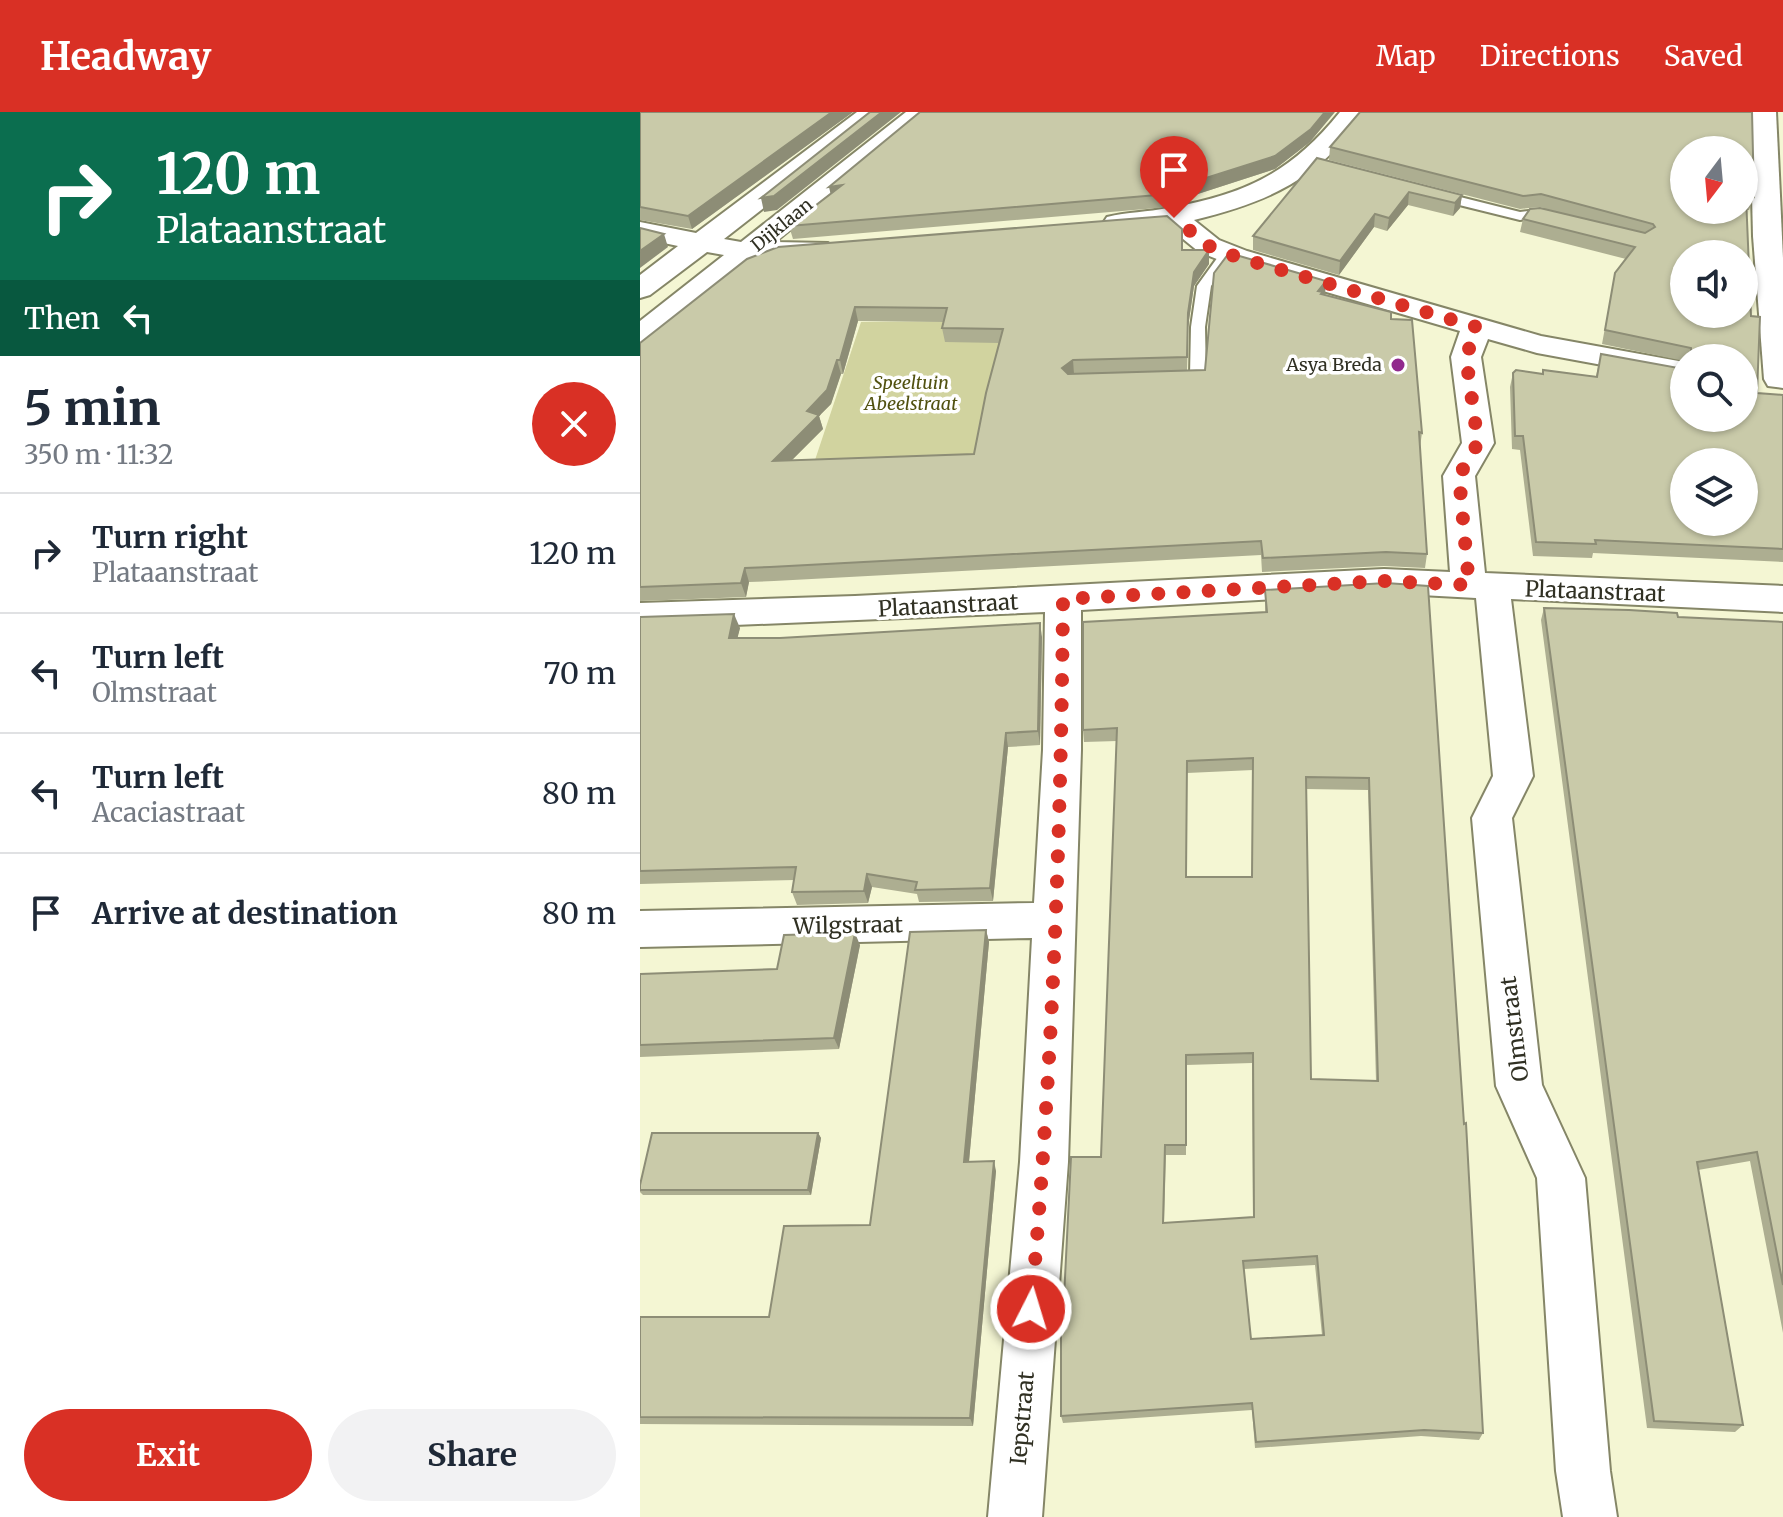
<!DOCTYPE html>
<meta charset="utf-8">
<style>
:root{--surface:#fff;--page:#f2f2f3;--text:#1f2937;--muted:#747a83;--line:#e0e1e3;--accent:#d93025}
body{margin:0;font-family:Merriweather,serif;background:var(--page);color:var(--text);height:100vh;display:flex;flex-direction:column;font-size:30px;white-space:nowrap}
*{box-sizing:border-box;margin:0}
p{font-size:26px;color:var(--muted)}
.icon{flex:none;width:44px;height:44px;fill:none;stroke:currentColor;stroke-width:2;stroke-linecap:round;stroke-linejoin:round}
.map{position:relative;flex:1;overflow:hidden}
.side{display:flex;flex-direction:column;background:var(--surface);width:640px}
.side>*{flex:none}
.banner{background:#0b6e4f;color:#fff;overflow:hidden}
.needle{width:52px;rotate:196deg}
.tools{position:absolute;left:1030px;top:24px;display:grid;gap:16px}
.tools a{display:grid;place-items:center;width:88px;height:88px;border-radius:50%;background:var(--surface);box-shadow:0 2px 6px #0004;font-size:40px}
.pin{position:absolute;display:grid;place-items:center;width:68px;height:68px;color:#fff;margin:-82px -34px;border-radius:50% 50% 50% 0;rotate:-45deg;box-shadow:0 0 8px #0007}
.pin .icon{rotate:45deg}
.me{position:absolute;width:88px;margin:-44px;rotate:5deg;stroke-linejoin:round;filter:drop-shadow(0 0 6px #0008)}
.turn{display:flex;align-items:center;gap:28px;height:168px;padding:0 24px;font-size:36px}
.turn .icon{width:104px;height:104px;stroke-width:2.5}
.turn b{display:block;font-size:56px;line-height:68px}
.then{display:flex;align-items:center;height:76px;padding:0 24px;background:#0003;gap:16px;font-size:30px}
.round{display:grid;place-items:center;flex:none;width:84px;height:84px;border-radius:42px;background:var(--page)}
.head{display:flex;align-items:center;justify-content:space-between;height:136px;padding:0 24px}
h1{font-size:48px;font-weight:700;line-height:60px}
.action{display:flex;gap:16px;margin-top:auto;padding:16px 24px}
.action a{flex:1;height:92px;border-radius:48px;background:var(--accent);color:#fff;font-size:32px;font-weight:700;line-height:92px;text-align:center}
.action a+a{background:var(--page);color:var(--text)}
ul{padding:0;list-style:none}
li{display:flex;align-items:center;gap:24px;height:120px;padding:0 24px;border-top:2px solid var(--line)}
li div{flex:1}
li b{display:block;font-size:30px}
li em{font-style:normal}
header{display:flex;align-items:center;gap:48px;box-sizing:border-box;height:112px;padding:0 40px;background:var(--accent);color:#fff}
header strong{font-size:38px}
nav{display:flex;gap:44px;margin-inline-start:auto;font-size:28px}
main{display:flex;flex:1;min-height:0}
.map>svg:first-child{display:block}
.green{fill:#d1d39f}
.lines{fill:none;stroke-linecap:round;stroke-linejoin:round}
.lane-casing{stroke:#858667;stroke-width:4}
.street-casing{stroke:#858667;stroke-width:4}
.lane{fill:#fff;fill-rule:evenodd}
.street{fill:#fff;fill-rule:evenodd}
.wall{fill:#adae91;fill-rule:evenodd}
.shaded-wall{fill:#8d8d76}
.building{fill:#c9caa9;stroke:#8d8d76;stroke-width:2;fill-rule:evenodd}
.route{stroke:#d93025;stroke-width:14;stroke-dasharray:0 25.2}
.poi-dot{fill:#91298d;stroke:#fff;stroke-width:3}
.labels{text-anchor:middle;stroke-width:7;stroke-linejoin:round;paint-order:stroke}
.far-street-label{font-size:18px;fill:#303023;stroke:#fff}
.far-poi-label{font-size:18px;fill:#303023;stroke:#fff;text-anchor:end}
.far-park-label{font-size:18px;font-style:italic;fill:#515110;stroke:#fff}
.street-label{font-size:22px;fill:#303023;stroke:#fff}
</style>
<header>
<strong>Headway</strong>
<nav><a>Map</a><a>Directions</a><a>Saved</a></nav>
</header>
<main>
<section class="side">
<div class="banner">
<div class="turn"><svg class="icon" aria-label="right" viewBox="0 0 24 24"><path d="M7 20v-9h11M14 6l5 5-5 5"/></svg><div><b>120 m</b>Plataanstraat</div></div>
<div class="then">Then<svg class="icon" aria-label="left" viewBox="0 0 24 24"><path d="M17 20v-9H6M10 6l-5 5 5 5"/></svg></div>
</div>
<div class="head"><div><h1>5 min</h1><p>350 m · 11:32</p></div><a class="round" style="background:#d93025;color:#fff"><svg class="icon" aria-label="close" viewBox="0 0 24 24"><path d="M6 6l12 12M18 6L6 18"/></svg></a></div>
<ul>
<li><svg class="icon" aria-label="right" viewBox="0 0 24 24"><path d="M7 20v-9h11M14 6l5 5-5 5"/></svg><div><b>Turn right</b><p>Plataanstraat</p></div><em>120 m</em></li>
<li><svg class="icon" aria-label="left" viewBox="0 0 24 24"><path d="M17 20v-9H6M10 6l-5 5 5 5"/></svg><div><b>Turn left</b><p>Olmstraat</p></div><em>70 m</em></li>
<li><svg class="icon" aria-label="left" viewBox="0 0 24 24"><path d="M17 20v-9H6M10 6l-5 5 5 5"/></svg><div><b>Turn left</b><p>Acaciastraat</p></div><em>80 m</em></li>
<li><svg class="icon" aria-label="arrive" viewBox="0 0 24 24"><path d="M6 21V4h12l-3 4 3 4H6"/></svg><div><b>Arrive at destination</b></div><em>80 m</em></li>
</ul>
<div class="action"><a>Exit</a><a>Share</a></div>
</section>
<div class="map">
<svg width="1143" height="1405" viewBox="0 0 1143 1405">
<rect width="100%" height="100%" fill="#f4f6d3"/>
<polygon class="green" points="343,209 368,212 338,348 173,354 221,210"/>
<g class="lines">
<g class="lane-casing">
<g id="lane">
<polygon points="796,79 880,100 898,98 919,106 912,110 898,106 880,108 791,86 789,83"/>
<polygon points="588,137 595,141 571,174 565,215 566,267 558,272 537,271 537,265 550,263 551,215 557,174 583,138"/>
</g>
</g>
<g class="street-casing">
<g id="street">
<polygon points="217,0 246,0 84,127 101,130 266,0 295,0 135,130 188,131 192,137 188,143 113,148 11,230 0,233 0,209 84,143 67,140 10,183 0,186 0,163 38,134 0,126 0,110 56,121"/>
<path d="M700 0H726C679 67 631 89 554 108L579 128 607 139 901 224 1044 250V268L897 241 848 227 841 245 854 331 835 364 845 461 1143 474V500L871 487 893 664 872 706 902 973 945 1066 970 1359 977 1405H923L916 1359 897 1066 856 974 832 706 853 664 836 486 744 481 441 498V638L428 1050 402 1405H348L380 1050 392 826 0 835V799L394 791 403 638 405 500 0 517V491L215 484 744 457 810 460 803 364 822 331 811 245 820 219 587 151 559 140 526 113 477 119 467 117 463 111 467 105C487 100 508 100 528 96 604 83 651 61 700 0Z"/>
<polygon points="1110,0 1136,0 1143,146 1143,276 1128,274 1124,267 1113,124"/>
</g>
</g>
<use href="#lane" class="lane"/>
<use href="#street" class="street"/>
</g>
<g class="wall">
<polygon points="0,0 213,0 52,117 0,108"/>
<polygon points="670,30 635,57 533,90 533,94 529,95 153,127 149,114 191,81"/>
<polygon points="690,35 1114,85 1109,98 1106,98 1111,204 1117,281 1143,283 1143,450 953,441 952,446 893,444 880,338 872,337 870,275 873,261 956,264 961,242 1044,306 1104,246 1044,246 1044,249 962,232 975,161 986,147 880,120 883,107 904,96 899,95 880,97 689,48"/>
<polygon points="677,46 822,83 820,96 813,104 768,93 747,119 734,115 699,163 613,138 613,124"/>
<path d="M543 138H569V152L554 174 548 215 547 258H565L684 183 751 207 782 321 780 335 787 442 785 456 744 454 622 460 621 443 134 469 109 470 106 485 0 489V231ZM218 209 304 210 302 216 305 230 359 231 334 342 152 348 183 317 179 304 191 292 201 262H203Z"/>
<path d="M746 471 843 1321 839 1328 781 1324 615 1336 612 1298 423 1311 421 1304 423 1206 461 1045 477 629 444 630 443 618 625 501V478ZM613 658 612 765H547V661ZM666 677 728 678 736 969 671 967ZM612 951 613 1105 524 1111 526 1043H546V953ZM675 1153 682 1223 611 1227 604 1157Z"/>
<polygon points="904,496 1038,505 1143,510 1143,1221 1110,1049 1058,1058 1103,1313 1095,1320 1007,1316 901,508"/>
<polygon points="0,505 100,516 97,526 402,525 400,633 368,635 353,789 279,790 277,782 232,775 228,791 157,793 152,780 154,768 0,772"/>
<polygon points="346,818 349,830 329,1050 356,1059 333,1314 0,1312 0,1205 129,1205 230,1113"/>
<polygon points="220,833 199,937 0,945 0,862 137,857"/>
<polygon points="178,1021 181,1026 171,1083 3,1083 0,1080 0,1073"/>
</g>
<g class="shaded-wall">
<polygon points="192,0 213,0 52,117 48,104"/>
<polygon points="242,0 261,0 137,98 124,100 121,86"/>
<polygon points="685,0 695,0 670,30 635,57 533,90 533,94 529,95 529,82 531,77"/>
<polygon points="202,73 192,88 189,75"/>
<polygon points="769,80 768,93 747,119 749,106"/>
<polygon points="822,83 820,96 813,104 815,91"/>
<polygon points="735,102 734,115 699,163 700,149"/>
<polygon points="24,122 28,135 0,156 0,139"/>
<polygon points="569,138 569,152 554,174 548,215 547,259 548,201 554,160"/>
<polygon points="686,169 685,183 682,194 678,179"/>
<polygon points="215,195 218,209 203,262 200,248"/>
<polygon points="197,248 201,262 191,292 179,304 183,317 137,363 133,349 167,299"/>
<polygon points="433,248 434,262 423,270 422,256"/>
<polygon points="105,456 109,470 106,485 101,471"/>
<polygon points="94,502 100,516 94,540 89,526"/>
<polygon points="400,511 402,525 400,633 398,619"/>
<polygon points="366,621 368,635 353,789 350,776"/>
<polygon points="227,762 232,775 228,791 224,779"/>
<polygon points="346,818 349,830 328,1060 324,1050"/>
<polygon points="215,821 220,833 199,937 194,926"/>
<polygon points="178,1021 181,1026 171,1083 168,1078"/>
<polygon points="354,1049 356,1059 333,1314 330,1306"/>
</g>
<g class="building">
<polygon points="0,0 192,0 48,104 0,95"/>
<polygon points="230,0 242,0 134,84 121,86"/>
<polygon points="280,0 685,0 671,17 635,44 531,77 533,80 529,82 149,114 202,73 189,75"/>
<path d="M720 0H1112L1114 85 1106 84 1111 204 1120 205 1117 281 1143 283V437L955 428 956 432 896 430 883 324H875L873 261 876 258 903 262V258L957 265 961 242 1044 257V306H1104V246H1051V236L965 218 975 161 995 135 883 107 890 97 900 96 1005 121 1015 115 1013 112 901 82 883 84 690 35ZM1044 38H1104V98H1044ZM1044 142H1104V202H1044ZM1044 350H1104V410H1044Z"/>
<polygon points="677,46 822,83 815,91 769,80 749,106 735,102 700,149 613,124"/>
<path d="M527 104 542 117V138H569L554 160 548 201 547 245 433 248 422 256 428 262 565 258 574 161 589 141 686 169 678 179 683 180 681 182 751 200V207L772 208 782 321 779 320 787 442 746 440 623 446 621 429 130 455 105 456 101 471 0 475V231L107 147 138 135ZM215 195 307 196 302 216 363 217 346 281 334 342 133 349 179 303 167 299 187 278 197 248H200Z"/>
<polygon points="0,116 24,122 0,139"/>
<path d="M746 471 788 474 824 1012 826 1011 843 1321 784 1318 616 1330 612 1291 421 1304V1206H423L431 1045H461L477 616 443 618V510L627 500 625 478ZM613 646 612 765H546L547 649ZM666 665 729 666 738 969 671 967ZM613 941 614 1105 523 1111 525 1033H546V943ZM677 1144 684 1223 611 1227 603 1149Z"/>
<polygon points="904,496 989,498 1037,501 1038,505 1143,510 1143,1173 1117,1040 1057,1050 1103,1313 1014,1309"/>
<polygon points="94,502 89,526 140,526 400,511 398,619 366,621 350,776 275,778 277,770 227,762 224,779 152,780 156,755 0,759 0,505"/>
<polygon points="346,818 324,1050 354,1049 330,1306 0,1305 0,1205 129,1205 144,1114 230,1113 270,820"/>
<polygon points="215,821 194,926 0,933 0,862 137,857 144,823"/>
<polygon points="12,1021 178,1021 168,1078 0,1078 0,1073"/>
</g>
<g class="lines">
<path class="route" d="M391 1197C412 961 421 724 423 487L744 469 829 473 819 364 838 331 826 245 837 215 597 145 569 134 534 106"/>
</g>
<circle class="poi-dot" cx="758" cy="253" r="8"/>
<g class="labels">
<g class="far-street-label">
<text transform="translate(142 113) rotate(-39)" y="6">Dijklaan</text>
</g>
<g class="far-poi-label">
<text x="742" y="259">Asya Breda</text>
</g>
<g class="far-park-label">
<text x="271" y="277">Speeltuin<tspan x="271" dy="21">Abeelstraat</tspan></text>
</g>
<g class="street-label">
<text transform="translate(955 479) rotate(2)" y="8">Plataanstraat</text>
<text transform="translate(308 493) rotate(-3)" y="8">Plataanstraat</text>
<text transform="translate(208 813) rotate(-1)" y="8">Wilgstraat</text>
<text transform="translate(874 917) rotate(-97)" y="8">Olmstraat</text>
<text transform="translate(382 1306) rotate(-85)" y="8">Iepstraat</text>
</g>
</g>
</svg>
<div class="tools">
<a><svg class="needle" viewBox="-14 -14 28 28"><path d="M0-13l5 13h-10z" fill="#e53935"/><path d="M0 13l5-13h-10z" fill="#747a83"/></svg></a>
<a><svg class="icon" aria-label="sound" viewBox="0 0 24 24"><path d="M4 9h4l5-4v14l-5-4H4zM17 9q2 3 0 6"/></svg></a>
<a><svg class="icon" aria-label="search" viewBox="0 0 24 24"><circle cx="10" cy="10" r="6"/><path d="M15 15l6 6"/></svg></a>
<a><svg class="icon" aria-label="layers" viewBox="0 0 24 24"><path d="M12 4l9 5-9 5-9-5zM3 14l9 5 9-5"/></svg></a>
</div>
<div class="pin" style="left:534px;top:106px;background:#d93025"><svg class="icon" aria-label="arrive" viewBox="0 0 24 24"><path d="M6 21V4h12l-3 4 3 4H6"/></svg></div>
<svg class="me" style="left:391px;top:1197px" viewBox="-20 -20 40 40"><circle r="17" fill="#d93025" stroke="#fff" stroke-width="3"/><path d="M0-11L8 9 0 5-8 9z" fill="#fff"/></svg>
</div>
</main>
